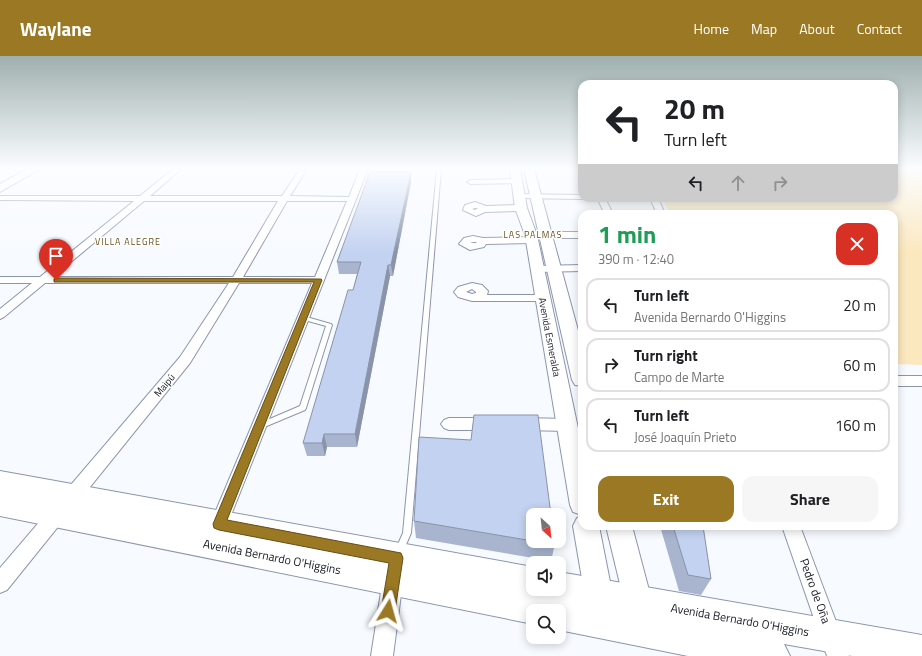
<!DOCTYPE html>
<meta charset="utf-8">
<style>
:root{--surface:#fff;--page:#f6f6f6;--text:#202124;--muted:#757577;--line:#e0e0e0;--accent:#9b7823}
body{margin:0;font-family:"Titillium Web",sans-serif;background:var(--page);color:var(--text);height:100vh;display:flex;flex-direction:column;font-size:15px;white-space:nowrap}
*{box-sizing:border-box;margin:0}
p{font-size:13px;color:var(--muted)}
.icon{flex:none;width:22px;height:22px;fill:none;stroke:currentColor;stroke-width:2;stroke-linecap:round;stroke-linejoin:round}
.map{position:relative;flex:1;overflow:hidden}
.details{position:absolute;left:578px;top:154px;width:320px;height:320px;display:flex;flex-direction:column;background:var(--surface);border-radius:12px;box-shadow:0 2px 10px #0003}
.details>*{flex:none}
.banner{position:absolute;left:578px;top:24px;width:320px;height:122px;border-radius:12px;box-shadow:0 2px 10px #0003;background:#fff;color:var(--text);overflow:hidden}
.needle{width:26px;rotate:153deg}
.fabs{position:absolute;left:526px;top:452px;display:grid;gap:8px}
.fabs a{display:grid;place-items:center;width:40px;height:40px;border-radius:8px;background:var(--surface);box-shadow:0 2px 10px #0003;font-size:20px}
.pin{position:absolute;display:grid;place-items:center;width:34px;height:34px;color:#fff;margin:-41px -17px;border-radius:50% 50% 50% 0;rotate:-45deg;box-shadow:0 0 4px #0007}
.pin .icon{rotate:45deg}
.me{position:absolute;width:44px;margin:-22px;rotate:8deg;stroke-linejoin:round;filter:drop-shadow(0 0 3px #0008)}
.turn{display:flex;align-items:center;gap:14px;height:84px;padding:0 20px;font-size:18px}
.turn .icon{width:52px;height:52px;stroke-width:2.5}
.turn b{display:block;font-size:28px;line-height:34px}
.lanes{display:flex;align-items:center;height:38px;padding:0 20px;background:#0003;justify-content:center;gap:20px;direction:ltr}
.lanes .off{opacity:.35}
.round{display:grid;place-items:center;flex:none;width:42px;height:42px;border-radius:12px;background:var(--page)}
.summary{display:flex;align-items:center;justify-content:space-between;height:68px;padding:0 20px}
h1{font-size:24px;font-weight:700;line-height:30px;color:#1e9e55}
.action{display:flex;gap:8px;margin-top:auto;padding:8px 20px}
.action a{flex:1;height:46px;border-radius:12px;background:var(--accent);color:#fff;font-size:16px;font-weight:700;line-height:46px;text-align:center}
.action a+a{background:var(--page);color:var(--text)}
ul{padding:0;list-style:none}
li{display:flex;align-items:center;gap:12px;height:54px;margin:0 8px 6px;padding:0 12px;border:2px solid var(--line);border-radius:12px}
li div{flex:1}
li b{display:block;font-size:15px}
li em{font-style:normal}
header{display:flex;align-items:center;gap:24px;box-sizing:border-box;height:56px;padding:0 20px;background:var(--accent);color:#fff}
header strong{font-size:19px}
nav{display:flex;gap:22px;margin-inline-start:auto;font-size:14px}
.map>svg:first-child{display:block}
.green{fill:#fbe8bf}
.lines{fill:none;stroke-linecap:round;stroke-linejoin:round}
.lane-casing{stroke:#8b96ae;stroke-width:2}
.street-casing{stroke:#8b96ae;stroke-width:2}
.secondary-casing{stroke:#8b96ae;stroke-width:2}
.primary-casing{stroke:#8b96ae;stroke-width:2}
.lane{fill:#fff;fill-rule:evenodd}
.street{fill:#fff;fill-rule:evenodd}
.secondary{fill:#fff;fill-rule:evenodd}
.primary{fill:#fff;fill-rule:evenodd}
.wall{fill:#a9b5cf}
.shaded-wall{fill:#8993a9}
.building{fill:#c4d2f1;stroke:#8993a9}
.route{fill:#9b7823;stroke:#654e17}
.labels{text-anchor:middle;stroke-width:3;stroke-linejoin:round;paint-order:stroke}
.far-neighbourhood-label{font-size:9px;letter-spacing:1px;fill:#664e13;stroke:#fff}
.street-label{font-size:10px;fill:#171b24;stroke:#fff}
.near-street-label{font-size:12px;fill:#171b24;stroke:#fff}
</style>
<header>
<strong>Waylane</strong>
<nav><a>Home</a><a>Map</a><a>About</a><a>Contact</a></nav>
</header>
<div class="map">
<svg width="922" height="600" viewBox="0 0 922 600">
<rect width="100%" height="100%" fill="#f7faff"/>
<polygon class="green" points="894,113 922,113 922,309 894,308 894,158 670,158 662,142 894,142"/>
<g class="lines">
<g class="lane-casing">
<g id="lane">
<polygon points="437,113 441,113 411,477 402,498 399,499 396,498 395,495 403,477"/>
<polygon points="303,260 331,268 332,269 306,352 305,354 262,372 260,373 258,372 257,370 258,368 300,350 326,270 301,263 300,262 301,261"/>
</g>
</g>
<g class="street-casing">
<g id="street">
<path d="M173 113H181L150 140H282L300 113H307L290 140 349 141 360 113H368L224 477 218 479 212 477 209 471 312 227H239L190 307 7 534 0 537V512L180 301 229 227H45L4 261 0 263V253L32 227H0V221H40L134 145 0 144V140H140ZM144 145H278L233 221H53ZM287 145H347L315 221H243Z"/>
<polygon points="578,113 582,113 582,117 579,117"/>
<polygon points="517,123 521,125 520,127 471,128 467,126 471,124"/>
<polygon points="516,138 582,139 582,142 585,142 582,143 519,142 516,142"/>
<polygon points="597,142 605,142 613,158 605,158"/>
<polygon points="650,142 658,142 665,158 657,158"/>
<path d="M475 146 486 150 521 149 525 152 521 155 485 156 476 160 463 154 465 149ZM475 152H478L475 154 472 153Z"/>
<path d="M531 176H582V182H535L537 184 532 187 486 188 484 191 470 194 459 188 464 182 473 180 483 182 529 181 526 179ZM473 186H476L477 187H470Z"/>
<polygon points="582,209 582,215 537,216 532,213 537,210"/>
<path d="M472 227 482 229 488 235 487 239H543L549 242 543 245H472L458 241 454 236 458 231ZM472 233 476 236V237L472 238 466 236Z"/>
<rect x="894" y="320" width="28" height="10"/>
<polygon points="449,362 491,362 496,364 499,368 496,372 491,374 449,374 444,372 441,368 444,364"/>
<polygon points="523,362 567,363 572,365 575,369 572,373 567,375 523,374 518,372 515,368 518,364"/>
<polygon points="782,470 800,470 849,600 827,600"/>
<polygon points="393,513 400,516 403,523 393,600 371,600 383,523 386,516"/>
</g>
</g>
<g class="secondary-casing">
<g id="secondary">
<polygon points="27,113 40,113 0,136 0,128"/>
<polygon points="510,113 520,113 527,152 537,179 582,391 582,459 573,456 570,449 525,179 515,152"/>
<polygon points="524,113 534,113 582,289 582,330 575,329 572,324"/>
<polygon points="582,460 582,470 599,470 614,546 610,556 600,560 590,556 586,546 573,470 577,462"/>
<polygon points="606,470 632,470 654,553 650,563 640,567 630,563 626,553"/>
</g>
</g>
<g class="primary-casing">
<path id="primary" d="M0 415 533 511V533H559V516L922 579V600H852L784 588 790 600H688L559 574V555H533V568L0 460ZM545 534 547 540 540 538 544 537Z"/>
</g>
<use href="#lane" class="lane"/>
<use href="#street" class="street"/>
<use href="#secondary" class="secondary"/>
<use href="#primary" class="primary"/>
</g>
<g class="wall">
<polygon points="411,116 411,126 393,220 390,220 357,391 327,391 325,400 307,400 303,387 353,234 357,218 339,218 337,206"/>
<polygon points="471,384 533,459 533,485 555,485 555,488 551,505 416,482 414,465"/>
<polygon points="660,470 703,470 711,523 701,539 679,535"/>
</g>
<g class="shaded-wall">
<polygon points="411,116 411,126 393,220 391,209"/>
<polygon points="388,209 390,220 357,391 355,378"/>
<polygon points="324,378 327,391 325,400 322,387"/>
</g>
<g class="building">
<polygon points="370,116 411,116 391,209 388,209 355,378 324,378 322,387 303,387 348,234 353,234 361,206 337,206"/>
<polygon points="474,359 538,359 551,459 533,459 533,485 414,465 419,381 471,384"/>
<polygon points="673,470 703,470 711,523 688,519"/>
<polygon points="535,485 555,485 555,488"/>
</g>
<linearGradient id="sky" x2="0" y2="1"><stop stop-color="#9fb0ae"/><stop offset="0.57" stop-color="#fbfdff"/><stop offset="1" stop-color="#fbfdff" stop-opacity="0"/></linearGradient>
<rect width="922" height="197" fill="url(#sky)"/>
<polygon class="route" points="56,222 321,223 322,224 227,464 401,497 403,502 395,555 393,560 388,562 383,560 381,555 389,507 219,474 214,472 213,468 314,226 54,226 54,223"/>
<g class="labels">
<g class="far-neighbourhood-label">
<text x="533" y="182">LAS PALMAS</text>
<text x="128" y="189">VILLA ALEGRE</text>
</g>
<g class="street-label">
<text transform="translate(550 281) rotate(79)" y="4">Avenida Esmeralda</text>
<text transform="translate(164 329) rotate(-50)" y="4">Maipú</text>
</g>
<g class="near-street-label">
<text transform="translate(272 501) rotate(11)" y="4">Avenida Bernardo O'Higgins</text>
<text transform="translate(815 535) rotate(70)" y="4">Pedro de Oña</text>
<text transform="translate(740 564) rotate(10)" y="4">Avenida Bernardo O'Higgins</text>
</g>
</g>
</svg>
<div class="fabs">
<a><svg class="needle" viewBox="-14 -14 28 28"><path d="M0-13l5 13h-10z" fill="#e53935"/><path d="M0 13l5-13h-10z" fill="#757577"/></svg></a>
<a><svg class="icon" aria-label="sound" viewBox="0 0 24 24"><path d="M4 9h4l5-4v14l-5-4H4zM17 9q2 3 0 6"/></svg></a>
<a><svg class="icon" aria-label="search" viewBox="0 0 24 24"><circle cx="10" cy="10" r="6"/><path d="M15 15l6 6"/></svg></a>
</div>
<div class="pin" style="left:56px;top:224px;background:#d93025"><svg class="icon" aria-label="arrive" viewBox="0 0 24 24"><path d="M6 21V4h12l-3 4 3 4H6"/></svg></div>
<svg class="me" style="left:388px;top:555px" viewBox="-20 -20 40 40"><path d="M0-17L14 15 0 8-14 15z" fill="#9b7823" stroke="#fff" stroke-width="4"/></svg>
<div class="banner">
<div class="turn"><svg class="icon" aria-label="left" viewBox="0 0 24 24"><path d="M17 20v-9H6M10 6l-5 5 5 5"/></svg><div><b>20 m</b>Turn left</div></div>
<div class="lanes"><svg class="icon" aria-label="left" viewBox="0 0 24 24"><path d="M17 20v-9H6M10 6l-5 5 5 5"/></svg><svg class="icon off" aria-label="ahead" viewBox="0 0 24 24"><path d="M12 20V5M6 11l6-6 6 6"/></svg><svg class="icon off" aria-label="right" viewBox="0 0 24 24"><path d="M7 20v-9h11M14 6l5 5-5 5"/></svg></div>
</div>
<section class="details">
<div class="summary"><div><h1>1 min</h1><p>390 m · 12:40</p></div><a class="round" style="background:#d93025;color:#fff"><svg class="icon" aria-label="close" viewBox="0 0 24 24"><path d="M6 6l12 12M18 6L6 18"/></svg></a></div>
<ul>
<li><svg class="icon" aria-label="left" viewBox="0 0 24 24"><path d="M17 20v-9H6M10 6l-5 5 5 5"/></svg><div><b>Turn left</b><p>Avenida Bernardo O'Higgins</p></div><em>20 m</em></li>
<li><svg class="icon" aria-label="right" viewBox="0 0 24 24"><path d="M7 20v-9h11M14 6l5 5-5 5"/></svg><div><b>Turn right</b><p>Campo de Marte</p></div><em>60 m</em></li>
<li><svg class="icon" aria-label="left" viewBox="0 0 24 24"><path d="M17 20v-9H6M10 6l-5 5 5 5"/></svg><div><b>Turn left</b><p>José Joaquín Prieto</p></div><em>160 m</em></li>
</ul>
<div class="action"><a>Exit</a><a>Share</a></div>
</section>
</div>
